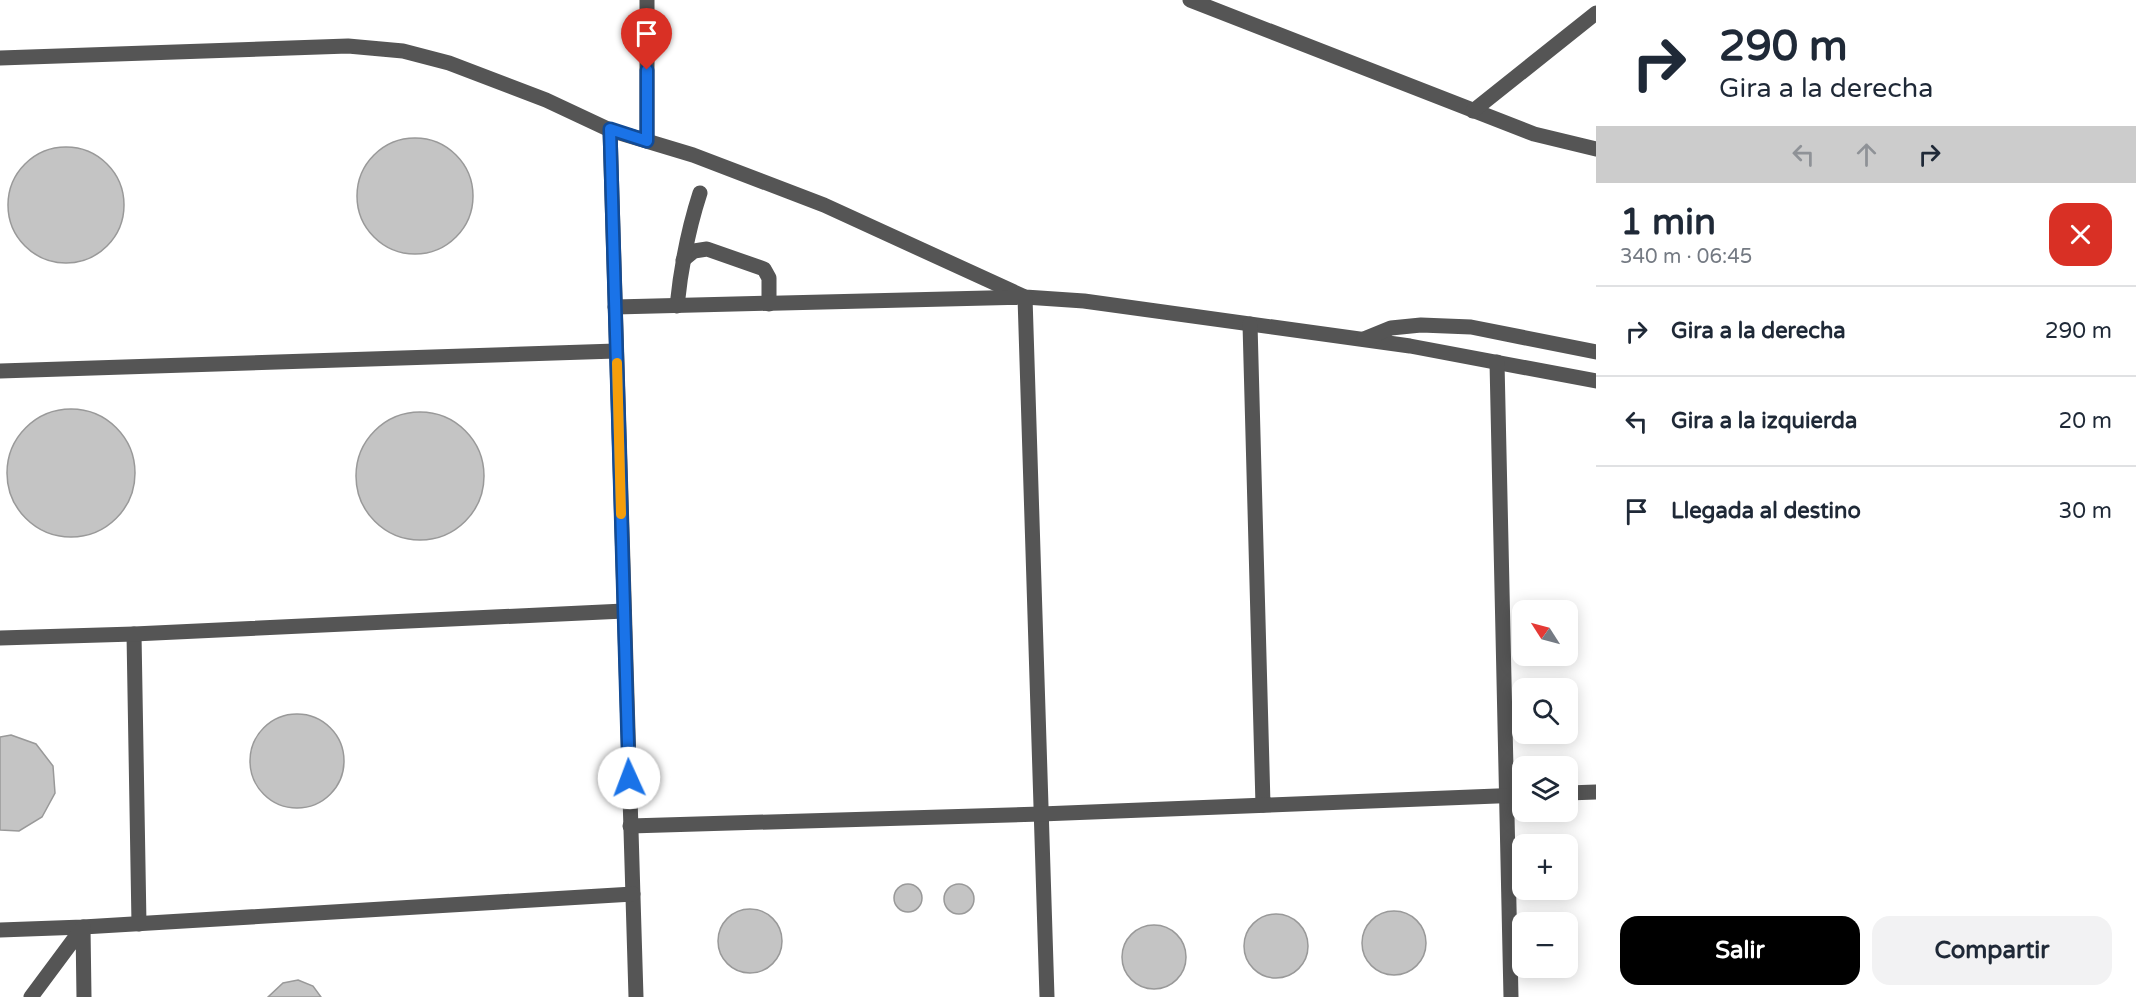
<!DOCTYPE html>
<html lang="es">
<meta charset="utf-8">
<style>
:root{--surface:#fff;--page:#f2f2f3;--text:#1f2937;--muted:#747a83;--line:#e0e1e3;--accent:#000}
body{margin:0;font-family:"Varela Round",sans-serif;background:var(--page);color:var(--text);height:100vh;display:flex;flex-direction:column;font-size:22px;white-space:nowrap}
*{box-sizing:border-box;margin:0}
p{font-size:20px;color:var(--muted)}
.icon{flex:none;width:33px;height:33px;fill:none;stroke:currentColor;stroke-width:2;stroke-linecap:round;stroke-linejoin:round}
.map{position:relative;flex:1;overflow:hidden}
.sheet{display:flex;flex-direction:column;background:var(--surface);width:540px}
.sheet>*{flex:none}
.top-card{background:#fff;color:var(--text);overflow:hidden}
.needle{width:39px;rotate:306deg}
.tools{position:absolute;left:1512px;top:600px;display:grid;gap:12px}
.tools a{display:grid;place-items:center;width:66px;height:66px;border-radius:12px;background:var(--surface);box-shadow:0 3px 15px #0003;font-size:30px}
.pin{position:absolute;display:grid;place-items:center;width:51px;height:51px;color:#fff;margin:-62px -26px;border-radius:50% 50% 50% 0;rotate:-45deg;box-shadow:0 0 6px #0007}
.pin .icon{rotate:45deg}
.me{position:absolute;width:66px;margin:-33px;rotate:358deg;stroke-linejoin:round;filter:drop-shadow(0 0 4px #0008)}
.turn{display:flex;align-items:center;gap:21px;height:126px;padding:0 24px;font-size:27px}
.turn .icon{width:78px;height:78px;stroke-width:2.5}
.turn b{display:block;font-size:42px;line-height:51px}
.lanes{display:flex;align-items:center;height:57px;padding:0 24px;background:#0003;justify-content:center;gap:30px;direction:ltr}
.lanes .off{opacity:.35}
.round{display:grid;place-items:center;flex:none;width:63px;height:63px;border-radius:18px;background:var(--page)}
.head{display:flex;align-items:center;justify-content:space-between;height:102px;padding:0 24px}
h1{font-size:36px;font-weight:800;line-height:45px}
.action{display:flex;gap:12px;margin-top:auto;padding:12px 24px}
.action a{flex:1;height:69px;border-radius:18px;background:var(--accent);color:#fff;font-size:24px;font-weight:800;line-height:69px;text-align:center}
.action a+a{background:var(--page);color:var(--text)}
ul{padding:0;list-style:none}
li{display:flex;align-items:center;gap:18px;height:90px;padding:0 24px;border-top:2px solid var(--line)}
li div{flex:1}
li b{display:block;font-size:22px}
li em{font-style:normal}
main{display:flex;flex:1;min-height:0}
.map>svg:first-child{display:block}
.building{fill:#c4c4c4;stroke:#999;stroke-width:1.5}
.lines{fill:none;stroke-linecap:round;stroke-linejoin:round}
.minor{stroke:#555;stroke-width:15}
.route-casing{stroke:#114b97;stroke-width:15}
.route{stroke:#1a73e8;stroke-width:10}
.slow{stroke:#f59e0b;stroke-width:10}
</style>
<main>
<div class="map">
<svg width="1596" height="997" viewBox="0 0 1596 997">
<rect width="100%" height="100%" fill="#fff"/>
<g class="building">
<circle cx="415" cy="196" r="58"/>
<circle cx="66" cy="205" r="58"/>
<circle cx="71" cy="473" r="64"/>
<circle cx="420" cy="476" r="64"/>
<circle cx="297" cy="761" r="47"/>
<polygon points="11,735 36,744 53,766 55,793 42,817 19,831 0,830 0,737"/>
<circle cx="908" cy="898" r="14"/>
<circle cx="959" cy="899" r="15"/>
<circle cx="750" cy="941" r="32"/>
<circle cx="1394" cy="943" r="32"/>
<circle cx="1276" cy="946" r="32"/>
<circle cx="1154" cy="957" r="32"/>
<polygon points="298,980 313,986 321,997 268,997 283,983"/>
</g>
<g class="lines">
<g class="minor">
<polyline points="1190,0 1534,134 1596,149"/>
<polyline points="0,58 348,46 403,51 449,63 546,100 610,130 693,155 824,205 1025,297 1084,301 1410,346 1596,381"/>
<polyline points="1473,111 1596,13"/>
<polyline points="610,130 636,997"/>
<polyline points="647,141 647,0"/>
<polyline points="683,260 694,251 707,249 764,269 769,278 769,304"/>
<path d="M677 306C681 267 688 230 700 193"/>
<polyline points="615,307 1025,297 1047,997"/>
<polyline points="1250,324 1263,805"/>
<polyline points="1364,339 1391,328 1421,325 1471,327 1596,352"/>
<polyline points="1497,362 1511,997"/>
<polyline points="0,371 616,351"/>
<polyline points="134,634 139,924"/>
<polyline points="0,638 134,634 624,611"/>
<polyline points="1568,793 1596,792"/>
<polyline points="630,826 1041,814 1522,795"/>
<polyline points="0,930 83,927 633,894"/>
<polyline points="31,997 83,927 84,997"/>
</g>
</g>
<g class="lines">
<g class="route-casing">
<polyline id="route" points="629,778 610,129 647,141 647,70"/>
</g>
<use href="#route" class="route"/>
<polyline class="slow" points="617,363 621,514"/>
</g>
</svg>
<div class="tools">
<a><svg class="needle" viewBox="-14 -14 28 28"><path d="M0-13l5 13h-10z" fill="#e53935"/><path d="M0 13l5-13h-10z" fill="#747a83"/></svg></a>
<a><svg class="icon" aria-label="search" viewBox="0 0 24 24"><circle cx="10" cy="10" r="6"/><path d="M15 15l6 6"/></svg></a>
<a><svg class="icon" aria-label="layers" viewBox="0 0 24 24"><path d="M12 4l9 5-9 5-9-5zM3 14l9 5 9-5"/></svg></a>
<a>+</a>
<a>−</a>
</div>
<div class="pin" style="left:647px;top:70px;background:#d93025"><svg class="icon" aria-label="arrive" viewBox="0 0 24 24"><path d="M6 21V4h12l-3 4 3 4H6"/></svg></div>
<svg class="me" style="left:629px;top:778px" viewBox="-20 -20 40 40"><circle r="19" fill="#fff"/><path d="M0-13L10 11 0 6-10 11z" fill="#1a73e8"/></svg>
</div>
<section class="sheet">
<div class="top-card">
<div class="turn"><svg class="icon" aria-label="right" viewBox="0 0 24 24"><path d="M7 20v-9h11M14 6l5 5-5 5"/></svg><div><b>290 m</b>Gira a la derecha</div></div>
<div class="lanes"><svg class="icon off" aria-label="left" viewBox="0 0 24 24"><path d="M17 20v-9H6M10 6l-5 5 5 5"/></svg><svg class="icon off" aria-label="ahead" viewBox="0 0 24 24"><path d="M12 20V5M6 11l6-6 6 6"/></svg><svg class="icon" aria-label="right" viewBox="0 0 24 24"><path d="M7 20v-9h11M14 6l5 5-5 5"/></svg></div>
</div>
<div class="head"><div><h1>1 min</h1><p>340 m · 06:45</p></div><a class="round" style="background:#d93025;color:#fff"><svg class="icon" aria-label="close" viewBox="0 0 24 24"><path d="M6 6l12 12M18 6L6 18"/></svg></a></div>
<ul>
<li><svg class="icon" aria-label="right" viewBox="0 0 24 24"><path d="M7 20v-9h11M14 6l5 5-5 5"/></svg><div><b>Gira a la derecha</b></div><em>290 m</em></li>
<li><svg class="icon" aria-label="left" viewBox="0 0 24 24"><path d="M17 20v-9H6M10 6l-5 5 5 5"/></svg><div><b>Gira a la izquierda</b></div><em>20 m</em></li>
<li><svg class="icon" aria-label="arrive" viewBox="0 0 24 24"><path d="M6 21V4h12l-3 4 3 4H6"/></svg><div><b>Llegada al destino</b></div><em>30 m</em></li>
</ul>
<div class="action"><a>Salir</a><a>Compartir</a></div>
</section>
</main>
